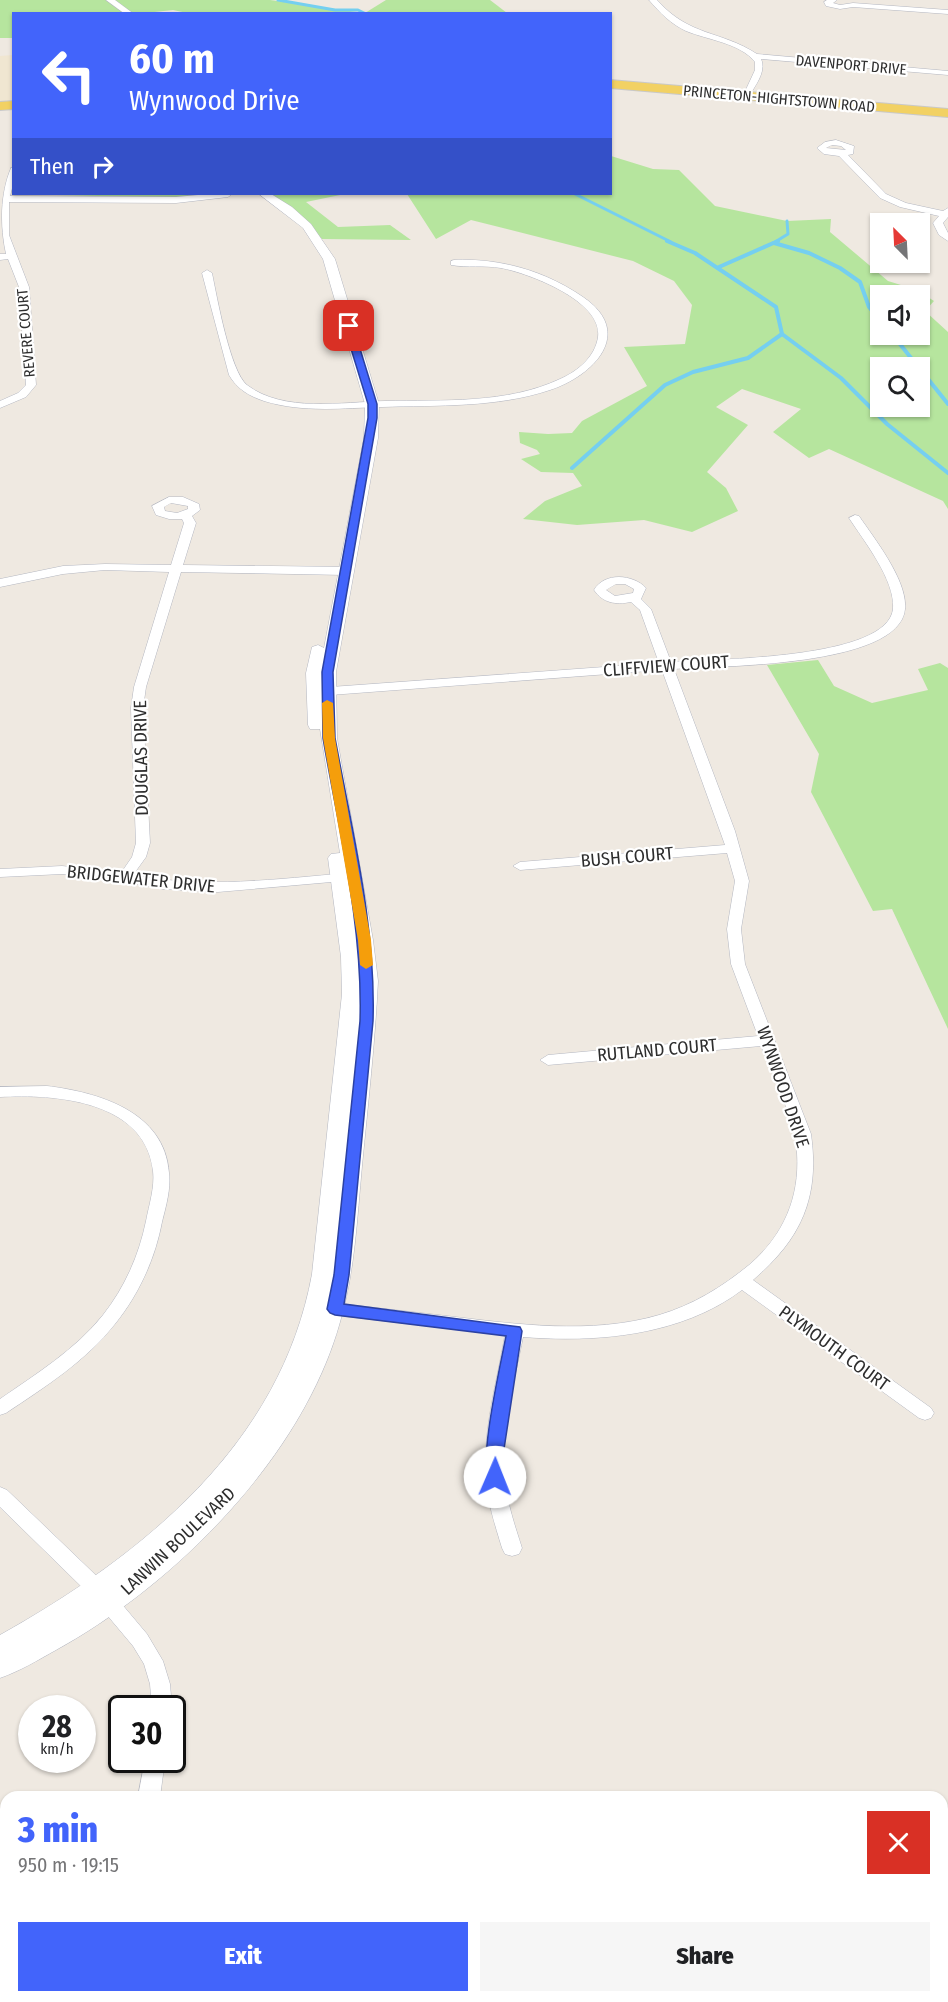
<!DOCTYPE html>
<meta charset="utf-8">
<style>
:root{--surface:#fff;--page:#f6f6f6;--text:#202124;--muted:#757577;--accent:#4264fb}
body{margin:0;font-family:"Fira Sans Condensed",sans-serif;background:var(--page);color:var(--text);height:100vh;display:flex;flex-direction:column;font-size:22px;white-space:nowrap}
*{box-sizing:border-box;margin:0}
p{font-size:20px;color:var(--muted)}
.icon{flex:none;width:33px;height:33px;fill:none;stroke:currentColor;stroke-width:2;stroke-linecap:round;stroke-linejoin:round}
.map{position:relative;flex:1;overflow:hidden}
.sheet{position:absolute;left:0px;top:1791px;width:948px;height:212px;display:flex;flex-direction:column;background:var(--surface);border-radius:18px 18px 0 0;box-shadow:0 2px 4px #0004}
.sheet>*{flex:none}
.top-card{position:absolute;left:12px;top:12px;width:600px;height:183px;border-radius:0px;box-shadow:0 2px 4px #0004;background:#4264fb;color:#fff;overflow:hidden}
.needle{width:39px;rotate:336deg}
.buttons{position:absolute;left:870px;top:213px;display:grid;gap:12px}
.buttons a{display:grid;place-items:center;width:60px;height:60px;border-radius:0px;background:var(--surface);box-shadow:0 2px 4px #0004;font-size:30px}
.speed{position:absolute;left:18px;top:1695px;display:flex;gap:12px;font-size:30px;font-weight:700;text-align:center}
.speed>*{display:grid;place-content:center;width:78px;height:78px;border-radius:50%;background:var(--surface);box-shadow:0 2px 4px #0004;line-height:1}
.speed small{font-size:15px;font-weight:400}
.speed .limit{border:3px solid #111;border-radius:9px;background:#fff;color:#111}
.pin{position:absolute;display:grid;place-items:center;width:51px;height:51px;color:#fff;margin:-26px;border-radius:12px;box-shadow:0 3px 9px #0006}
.me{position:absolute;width:66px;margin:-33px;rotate:1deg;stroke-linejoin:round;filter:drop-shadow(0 0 4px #0008)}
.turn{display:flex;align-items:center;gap:21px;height:126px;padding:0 18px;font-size:27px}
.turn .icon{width:78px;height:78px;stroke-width:2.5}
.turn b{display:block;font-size:42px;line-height:51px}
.then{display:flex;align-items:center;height:57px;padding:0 18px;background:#0003;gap:12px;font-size:22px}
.round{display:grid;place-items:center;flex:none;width:63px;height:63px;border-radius:0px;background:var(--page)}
.headline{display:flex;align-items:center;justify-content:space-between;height:102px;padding:0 18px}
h1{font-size:36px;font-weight:800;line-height:45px;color:var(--accent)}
.primary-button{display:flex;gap:12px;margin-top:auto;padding:12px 18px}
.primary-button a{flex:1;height:69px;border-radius:0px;background:var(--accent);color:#fff;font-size:24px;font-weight:800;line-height:69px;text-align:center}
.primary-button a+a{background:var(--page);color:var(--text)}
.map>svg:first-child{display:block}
.education{fill:#f0e6d1}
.green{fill:#b6e59e;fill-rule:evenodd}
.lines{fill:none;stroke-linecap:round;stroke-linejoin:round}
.stream-far1{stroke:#75cff0;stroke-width:3}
.stream{stroke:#75cff0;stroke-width:4}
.minor-casing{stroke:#b4b7c1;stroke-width:1}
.tertiary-casing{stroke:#b4b7c1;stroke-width:1}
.primary-casing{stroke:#c9c9c9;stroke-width:2}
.minor{fill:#fff;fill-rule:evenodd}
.tertiary{fill:#fff;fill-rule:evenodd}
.primary{fill:#f2d163;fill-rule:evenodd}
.route{fill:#4264fb;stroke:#2b41a3;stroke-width:1.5}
.slow{fill:#f59e0b}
.labels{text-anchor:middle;stroke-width:4.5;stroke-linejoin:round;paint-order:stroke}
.far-street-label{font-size:15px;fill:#2e2e2e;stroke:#fff}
.street-label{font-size:18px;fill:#2e2e2e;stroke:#fff}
</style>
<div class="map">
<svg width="948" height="2002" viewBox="0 0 948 2002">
<rect width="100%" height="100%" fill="#efe9e1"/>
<polygon class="education" points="13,55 13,102 0,103 0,56"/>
<g class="green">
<polygon points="0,0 270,0 364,13 192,14 173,10 136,14 14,14 13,38 0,38"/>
<polygon points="386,0 490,0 507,13 365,13"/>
<path d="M611 156 653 169 679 170 715 206 787 221 831 219 830 232 888 281 917 290 934 301 925 311 948 332V509L943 501 829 449 809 458 773 432 801 409 742 389 716 407 748 425 707 472 726 488 738 511 692 532 644 520 577 525 523 519 545 501 582 486 573 473 541 472 521 459 540 454 537 450 520 443 519 432 548 434 572 433 582 421 647 386 624 347 685 344 692 305 674 281 633 261 471 220 436 239 407 194H610ZM880 296H920V334H880ZM880 368H920V406H880Z"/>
<polygon points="14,194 216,194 182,198"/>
<polygon points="269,194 345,194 306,202 338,227 390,225 411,240 322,239 295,210"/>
<polygon points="818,660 834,686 872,703 928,690 918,669 940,663 948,668 948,1029 892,909 873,911 811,792 819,754 767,665"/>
</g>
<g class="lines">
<g class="stream-far1">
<polyline points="278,0 335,10 358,10 366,14"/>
<polyline points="575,194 671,242"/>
<polyline points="775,242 788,234 787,221"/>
</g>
<g class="stream">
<polyline points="667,241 695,253 776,307 782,334 841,378 887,424 948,473"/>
<polyline points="774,243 809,253 840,268 860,282 869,307 880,320"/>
<polyline points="719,267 778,241"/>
<polyline points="892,334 919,368"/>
<polyline points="920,369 948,404"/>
<polyline points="572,468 665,385 693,372 748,358 782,334"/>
</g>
<g class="minor-casing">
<g id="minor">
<polygon points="106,0 115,0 134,14 125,14"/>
<path d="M649 0H657C690 37 720 30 757 54L948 71V75L761 59C767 72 754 87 748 98H742L755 70V62C740 43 708 40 686 31 671 24 660 13 649 0Z"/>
<polygon points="827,0 837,0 833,3 840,5 853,3 948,10 948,14 853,7 840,9 826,6 824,2"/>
<path d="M836 140 854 146 853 154 848 155 886 194 906 203 943 211 948 208V217L943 223 948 233V241L939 235 933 223 939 216 900 207 880 198 839 156 824 154 817 148 825 142ZM832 145 841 146 846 150 826 148Z"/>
<path d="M11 168H14V181L10 196 176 197 209 194H232L228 197 176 203 9 202V235L29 287 36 385 26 397 0 408V401L18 393 26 385 19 287 8 259 0 260V254H6C0 226 0 194 11 168Z"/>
<path d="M454 260C501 258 545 271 583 297 636 333 593 376 550 390 496 408 438 405 382 407 343 408 303 413 264 401 249 396 237 389 229 375L202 273 207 270 212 273C217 297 230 371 247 385 284 413 342 402 385 401 442 400 507 404 560 379 578 371 595 357 598 337 603 301 528 273 501 268 484 265 467 268 451 265V261Z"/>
<path d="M169 497H183L199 504 200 510 192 516 196 523 183 565 346 567 352 571 346 575 181 572 146 687 143 708 150 843 146 857 133 875C205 889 276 879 349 873L354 874 356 877 354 880 218 892 163 889 98 877 62 874 0 877V869L62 866 121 873 132 857 136 843 131 708 134 687 169 572 105 570 63 574 0 587V579L63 566 105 564 171 565 184 523 182 519H169L156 515 152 506ZM171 503 188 506V509L177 513 165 511 164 507Z"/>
<path d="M855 515 859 516C874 538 908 581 905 609 900 667 718 666 674 669L735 831 749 881 741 929 745 964 811 1134C820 1198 801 1239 753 1280L931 1408 934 1413 931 1418 925 1420 919 1418 742 1290C681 1336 596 1343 523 1337 514 1383 500 1432 505 1480 507 1503 515 1526 522 1548L519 1554 512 1556 505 1554 502 1548C495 1525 487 1501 486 1476 483 1429 497 1382 505 1335L325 1314 319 1313 316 1308 319 1303 325 1302C366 1307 406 1311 447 1316 515 1324 591 1335 659 1315 693 1305 722 1287 749 1265 783 1236 800 1198 797 1153 795 1119 774 1078 761 1046L548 1065 540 1060 548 1055 758 1036 731 964 727 929 735 881 727 853 520 870 513 866 520 862 725 845 662 670 317 696 311 692 317 688 659 663 640 610 631 602C615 605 603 603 594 590 604 572 633 574 646 588L641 599 651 609 671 662C711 659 890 660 893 608 895 580 864 541 849 518ZM616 584H625L634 589 633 593 615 596 606 590Z"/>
<path d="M47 1086C97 1092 165 1111 169 1173 171 1189 166 1206 162 1222 155 1259 139 1294 115 1324 86 1361 45 1387 6 1413L0 1415V1399C36 1374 75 1350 103 1315 125 1287 139 1255 146 1221 149 1205 155 1187 153 1171 145 1100 54 1094 0 1097V1087Z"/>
<polygon points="0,1487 7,1490 105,1584 147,1634 163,1661 170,1684 172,1708 152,1708 150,1684 144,1664 133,1646 91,1596 0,1507"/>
<polygon points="145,1760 165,1760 160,1797 138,1797"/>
<polygon points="6,1911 6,1931 0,1932 0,1912"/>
<polygon points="110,1996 132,1996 131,2002 109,2002"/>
<polygon points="425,1996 454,1996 456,2002 427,2002"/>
</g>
</g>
<g class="tertiary-casing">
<path id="tertiary" d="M259 194H271L292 207 311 224 335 259 379 404 378 438 336 672 337 738 373 940 378 981C375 1043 368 1104 362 1166 357 1219 355 1271 340 1322 303 1456 176 1584 56 1650 38 1660 20 1671 0 1678V1635C143 1555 281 1444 312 1274L342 994 341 957 328 858 331 854 340 853 320 729H310L308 725 306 673 312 647 318 645 324 648 364 438 365 404 323 259 303 228Z"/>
</g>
<g class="primary-casing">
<g id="primary">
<polygon points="610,80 948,109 948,117 610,88"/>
<polygon points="14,101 14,109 0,110 0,102"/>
</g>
</g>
<use href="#minor" class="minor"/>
<use href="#tertiary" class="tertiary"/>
<use href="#primary" class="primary"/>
</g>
<path class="route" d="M349 323 353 326 377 404V418L333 672 335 738C352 831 376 925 373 1021L349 1275 344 1304 520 1327 522 1331 504 1449 503 1477 501 1482 495 1484 489 1482C478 1461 501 1363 506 1336L335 1315 330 1313 327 1309 334 1275 360 1021C363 926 339 831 323 738L322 672 368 418V404L344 326Z"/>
<polygon class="slow" points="327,700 333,703 335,738 371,940 373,965 366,969 360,965 358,940 323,738 322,703"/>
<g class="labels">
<g class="far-street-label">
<text transform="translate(851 65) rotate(5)" y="5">DAVENPORT DRIVE</text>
<text transform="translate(779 99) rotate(5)" y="5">PRINCETON-HIGHTSTOWN ROAD</text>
<text transform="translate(26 333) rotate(-95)" y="5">REVERE COURT</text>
</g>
<g class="street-label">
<text transform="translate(666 666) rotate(-4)" y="6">CLIFFVIEW COURT</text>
<text transform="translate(141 758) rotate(-91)" y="6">DOUGLAS DRIVE</text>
<text transform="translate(627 857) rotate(-5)" y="6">BUSH COURT</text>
<text transform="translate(141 879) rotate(6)" y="6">BRIDGEWATER DRIVE</text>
<text transform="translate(657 1050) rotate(-5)" y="6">RUTLAND COURT</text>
<text transform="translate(783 1087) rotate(71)" y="6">WYNWOOD DRIVE</text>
<text transform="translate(834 1348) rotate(36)" y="6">PLYMOUTH COURT</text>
<text transform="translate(178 1541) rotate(-43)" y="6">LANWIN BOULEVARD</text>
</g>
</g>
</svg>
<div class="buttons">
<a><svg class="needle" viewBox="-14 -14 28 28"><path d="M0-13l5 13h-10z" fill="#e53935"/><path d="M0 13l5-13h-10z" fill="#757577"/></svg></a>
<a><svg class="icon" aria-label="sound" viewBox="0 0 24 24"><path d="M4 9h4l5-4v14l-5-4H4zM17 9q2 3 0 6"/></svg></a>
<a><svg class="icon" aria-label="search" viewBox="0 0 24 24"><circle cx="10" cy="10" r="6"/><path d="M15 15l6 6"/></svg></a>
</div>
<div class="speed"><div>28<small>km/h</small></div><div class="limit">30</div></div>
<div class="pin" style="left:349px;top:326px;background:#d93025"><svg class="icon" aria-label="arrive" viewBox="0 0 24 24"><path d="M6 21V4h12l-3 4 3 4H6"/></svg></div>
<svg class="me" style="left:495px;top:1477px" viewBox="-20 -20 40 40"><circle r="19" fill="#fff"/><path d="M0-13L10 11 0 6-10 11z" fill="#4264fb"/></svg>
<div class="top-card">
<div class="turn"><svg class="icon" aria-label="left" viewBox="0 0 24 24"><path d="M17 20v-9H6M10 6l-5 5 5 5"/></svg><div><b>60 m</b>Wynwood Drive</div></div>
<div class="then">Then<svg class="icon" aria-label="right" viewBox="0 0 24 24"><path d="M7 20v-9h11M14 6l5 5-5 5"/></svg></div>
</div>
<section class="sheet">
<div class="headline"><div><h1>3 min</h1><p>950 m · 19:15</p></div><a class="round" style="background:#d93025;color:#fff"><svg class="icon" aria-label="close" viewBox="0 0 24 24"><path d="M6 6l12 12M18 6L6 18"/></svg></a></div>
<div class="primary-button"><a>Exit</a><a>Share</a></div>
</section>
</div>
